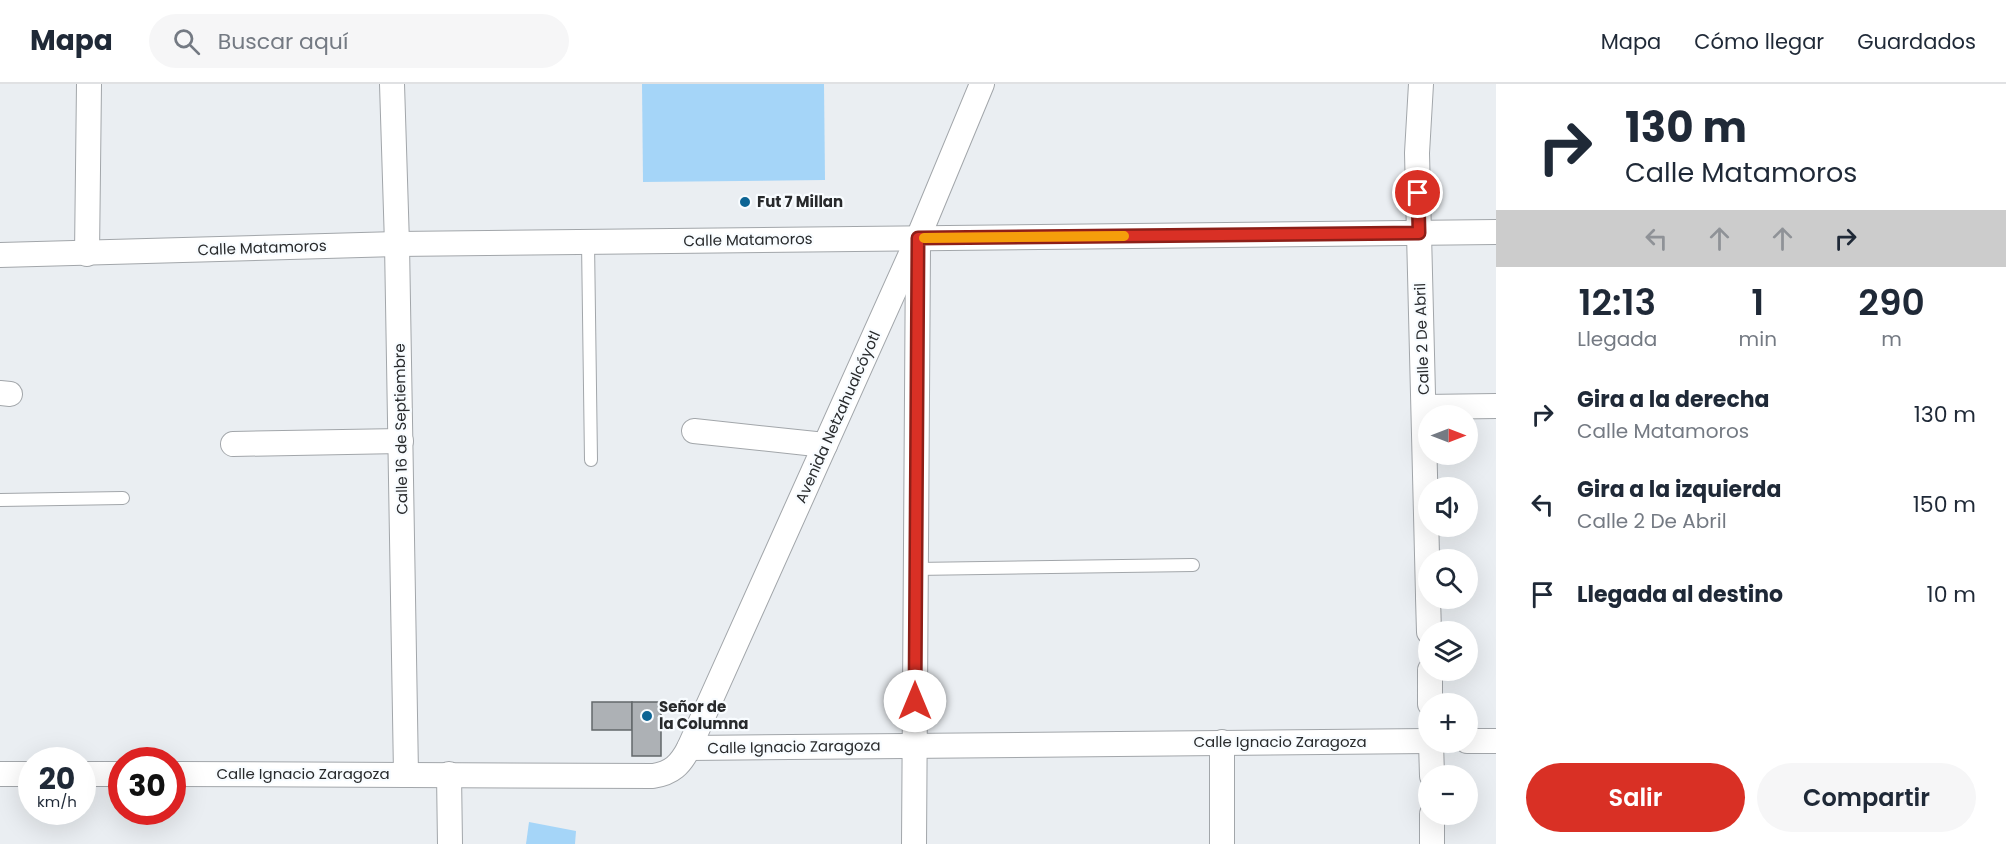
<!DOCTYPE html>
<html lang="es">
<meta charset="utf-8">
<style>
:root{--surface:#fff;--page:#f6f6f7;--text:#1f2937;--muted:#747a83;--line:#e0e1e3;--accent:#d93025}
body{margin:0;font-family:Poppins,sans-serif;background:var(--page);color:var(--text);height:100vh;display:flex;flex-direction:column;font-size:22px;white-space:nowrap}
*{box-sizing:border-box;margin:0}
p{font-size:20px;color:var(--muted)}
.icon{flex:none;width:33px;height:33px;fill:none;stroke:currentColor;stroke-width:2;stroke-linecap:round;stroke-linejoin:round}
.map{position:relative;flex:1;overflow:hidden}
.details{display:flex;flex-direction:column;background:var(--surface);width:510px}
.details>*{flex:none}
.hud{background:#fff;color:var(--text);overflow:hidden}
.needle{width:39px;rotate:90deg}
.fabs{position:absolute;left:1418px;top:321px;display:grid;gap:12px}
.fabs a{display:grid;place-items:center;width:60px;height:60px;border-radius:50%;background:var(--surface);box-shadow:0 6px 24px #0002;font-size:30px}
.speed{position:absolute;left:18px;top:663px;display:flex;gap:12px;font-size:30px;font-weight:700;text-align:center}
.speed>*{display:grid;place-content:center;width:78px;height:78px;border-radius:50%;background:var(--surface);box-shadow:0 6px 24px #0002;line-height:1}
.speed small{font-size:15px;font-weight:400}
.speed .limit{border:9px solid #d22;background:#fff;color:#111}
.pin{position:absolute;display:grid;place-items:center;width:51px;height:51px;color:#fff;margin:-26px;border:3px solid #fff;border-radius:50%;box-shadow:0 2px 6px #0007}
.me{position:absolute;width:66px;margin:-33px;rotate:0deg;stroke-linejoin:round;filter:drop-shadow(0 0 4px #0008)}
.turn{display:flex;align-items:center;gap:21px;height:126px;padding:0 30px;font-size:27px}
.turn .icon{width:78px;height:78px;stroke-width:2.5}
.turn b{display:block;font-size:42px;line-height:51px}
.lanes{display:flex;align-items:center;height:57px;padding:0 30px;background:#0003;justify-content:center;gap:30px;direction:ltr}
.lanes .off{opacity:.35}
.eta{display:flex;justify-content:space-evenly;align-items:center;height:102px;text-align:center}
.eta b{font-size:36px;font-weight:600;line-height:42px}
.button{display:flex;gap:12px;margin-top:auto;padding:12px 30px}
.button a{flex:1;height:69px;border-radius:36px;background:var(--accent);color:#fff;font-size:24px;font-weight:600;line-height:69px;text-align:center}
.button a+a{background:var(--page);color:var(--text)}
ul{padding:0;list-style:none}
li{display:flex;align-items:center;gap:18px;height:90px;padding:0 30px}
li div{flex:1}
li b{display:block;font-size:22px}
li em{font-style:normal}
header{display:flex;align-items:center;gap:36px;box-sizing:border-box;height:84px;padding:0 30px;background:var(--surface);border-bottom:2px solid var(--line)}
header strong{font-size:28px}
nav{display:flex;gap:33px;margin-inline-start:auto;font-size:21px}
.search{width:420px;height:54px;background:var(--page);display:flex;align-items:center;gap:15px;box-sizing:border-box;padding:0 21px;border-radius:33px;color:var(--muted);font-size:22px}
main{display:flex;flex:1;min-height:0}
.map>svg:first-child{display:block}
.green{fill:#a5d5f8}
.building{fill:#adb1b5;stroke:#63686b;stroke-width:1.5}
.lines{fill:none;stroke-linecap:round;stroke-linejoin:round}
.service-casing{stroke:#a2a6aa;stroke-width:14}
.minor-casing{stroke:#a2a6aa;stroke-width:26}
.service{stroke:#fff;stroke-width:12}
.minor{stroke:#fff;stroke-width:24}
.route-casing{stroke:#8d1f18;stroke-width:15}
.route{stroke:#d93025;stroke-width:10}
.slow{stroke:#f59e0b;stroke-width:10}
.poi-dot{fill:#0c6494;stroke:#f8fcff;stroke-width:2}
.labels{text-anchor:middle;stroke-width:4.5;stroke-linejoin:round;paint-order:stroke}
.poi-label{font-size:15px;font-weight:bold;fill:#282a2c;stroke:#f8fcff;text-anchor:start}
.street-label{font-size:15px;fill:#282a2c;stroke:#f8fcff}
</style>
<header>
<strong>Mapa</strong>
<div class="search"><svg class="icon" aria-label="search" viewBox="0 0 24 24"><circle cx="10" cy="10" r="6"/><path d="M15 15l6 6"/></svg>Buscar aquí</div>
<nav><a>Mapa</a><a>Cómo llegar</a><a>Guardados</a></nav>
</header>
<main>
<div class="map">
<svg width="1496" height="760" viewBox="0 0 1496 760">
<rect width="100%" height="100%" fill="#eaeef2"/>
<g class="green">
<polygon points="642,0 824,0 825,96 643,98"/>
<polygon points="529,738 576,747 575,760 526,760"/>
</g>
<g class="building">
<rect x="592" y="618" width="40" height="28"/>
<rect x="632" y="618" width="29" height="54"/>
</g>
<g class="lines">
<g class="service-casing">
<g id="service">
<polyline points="588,158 591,376"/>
<polyline points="0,416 123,414"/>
<polyline points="915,485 1193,481"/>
</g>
</g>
<g class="minor-casing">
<g id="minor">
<polyline points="392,0 397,160 406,690"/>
<polyline points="1421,0 1417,69 1428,511"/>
<polyline points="87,170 89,0"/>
<polyline points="0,171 397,160 1496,148"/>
<polyline points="0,309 10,310"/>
<polyline points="1424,323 1496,322"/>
<polyline points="694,347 825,361"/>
<polyline points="233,360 401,357"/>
<polyline points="1428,514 1429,548"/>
<polyline points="1430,586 1430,620"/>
<polyline points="1467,657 1496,657"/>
<polyline points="1222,658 1222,760"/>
<polyline points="1431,658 1432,692"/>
<polyline points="689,664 1428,657"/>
<polyline points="0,690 32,690"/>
<polyline points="82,690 122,690"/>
<path d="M172 690 653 692C672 689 680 681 689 664L918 154 982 0"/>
<polyline points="449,690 450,760"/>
<polyline points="1432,730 1432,760"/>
<polyline points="914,760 918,163"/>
</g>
</g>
<use href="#service" class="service"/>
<use href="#minor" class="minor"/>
</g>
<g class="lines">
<g class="route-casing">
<polyline id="route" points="915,617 918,154 1419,149 1418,109"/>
</g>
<use href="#route" class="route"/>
<polyline class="slow" points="924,154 1124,152"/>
</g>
<g class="poi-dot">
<circle cx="745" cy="118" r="6"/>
<circle cx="647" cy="632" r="6"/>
</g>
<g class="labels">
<g class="poi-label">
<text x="757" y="123">Fut 7 Millan</text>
<text x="659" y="628">Señor de<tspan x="659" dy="17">la Columna</tspan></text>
</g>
<g class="street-label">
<text transform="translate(748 156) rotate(-1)" y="5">Calle Matamoros</text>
<text transform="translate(262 164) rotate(-2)" y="5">Calle Matamoros</text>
<text transform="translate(1422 255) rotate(-92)" y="5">Calle 2 De Abril</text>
<text transform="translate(838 333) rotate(-66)" y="5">Avenida Netzahualcóyotl</text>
<text transform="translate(401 345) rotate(-91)" y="5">Calle 16 de Septiembre</text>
<text x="1280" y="663">Calle Ignacio Zaragoza</text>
<text transform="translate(794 663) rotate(-1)" y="5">Calle Ignacio Zaragoza</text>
<text x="303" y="695">Calle Ignacio Zaragoza</text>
</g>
</g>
</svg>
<div class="fabs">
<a><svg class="needle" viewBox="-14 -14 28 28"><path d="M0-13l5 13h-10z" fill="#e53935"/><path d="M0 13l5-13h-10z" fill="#747a83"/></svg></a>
<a><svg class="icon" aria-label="sound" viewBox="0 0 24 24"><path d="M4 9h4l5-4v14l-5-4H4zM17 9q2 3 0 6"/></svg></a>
<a><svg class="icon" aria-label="search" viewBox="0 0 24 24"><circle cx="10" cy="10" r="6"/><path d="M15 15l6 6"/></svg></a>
<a><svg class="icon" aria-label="layers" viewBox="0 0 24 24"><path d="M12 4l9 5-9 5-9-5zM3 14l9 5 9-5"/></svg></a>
<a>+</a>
<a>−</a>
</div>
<div class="speed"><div>20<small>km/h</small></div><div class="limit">30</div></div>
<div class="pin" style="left:1418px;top:109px;background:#d93025"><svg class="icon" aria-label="arrive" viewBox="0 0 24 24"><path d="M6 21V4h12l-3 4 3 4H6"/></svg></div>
<svg class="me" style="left:915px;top:617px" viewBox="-20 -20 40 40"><circle r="19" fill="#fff"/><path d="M0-13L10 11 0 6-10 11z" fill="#d93025"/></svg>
</div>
<section class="details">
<div class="hud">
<div class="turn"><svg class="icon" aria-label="right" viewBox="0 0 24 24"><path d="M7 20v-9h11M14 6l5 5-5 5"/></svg><div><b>130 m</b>Calle Matamoros</div></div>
<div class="lanes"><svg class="icon off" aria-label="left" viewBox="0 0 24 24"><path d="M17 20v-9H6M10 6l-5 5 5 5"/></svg><svg class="icon off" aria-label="ahead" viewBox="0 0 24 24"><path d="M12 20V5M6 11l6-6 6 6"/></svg><svg class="icon off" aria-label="ahead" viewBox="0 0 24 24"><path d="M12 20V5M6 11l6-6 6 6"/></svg><svg class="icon" aria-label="right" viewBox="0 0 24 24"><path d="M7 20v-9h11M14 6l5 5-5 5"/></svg></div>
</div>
<div class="eta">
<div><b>12:13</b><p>Llegada</p></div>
<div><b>1</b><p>min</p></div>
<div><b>290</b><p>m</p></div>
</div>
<ul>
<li><svg class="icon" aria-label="right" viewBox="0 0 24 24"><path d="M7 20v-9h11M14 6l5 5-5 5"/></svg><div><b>Gira a la derecha</b><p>Calle Matamoros</p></div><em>130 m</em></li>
<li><svg class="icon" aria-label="left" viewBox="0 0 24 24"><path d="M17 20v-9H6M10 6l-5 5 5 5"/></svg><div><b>Gira a la izquierda</b><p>Calle 2 De Abril</p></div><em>150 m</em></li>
<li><svg class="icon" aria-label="arrive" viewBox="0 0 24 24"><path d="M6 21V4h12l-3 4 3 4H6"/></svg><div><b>Llegada al destino</b></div><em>10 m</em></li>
</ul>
<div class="button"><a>Salir</a><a>Compartir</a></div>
</section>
</main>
